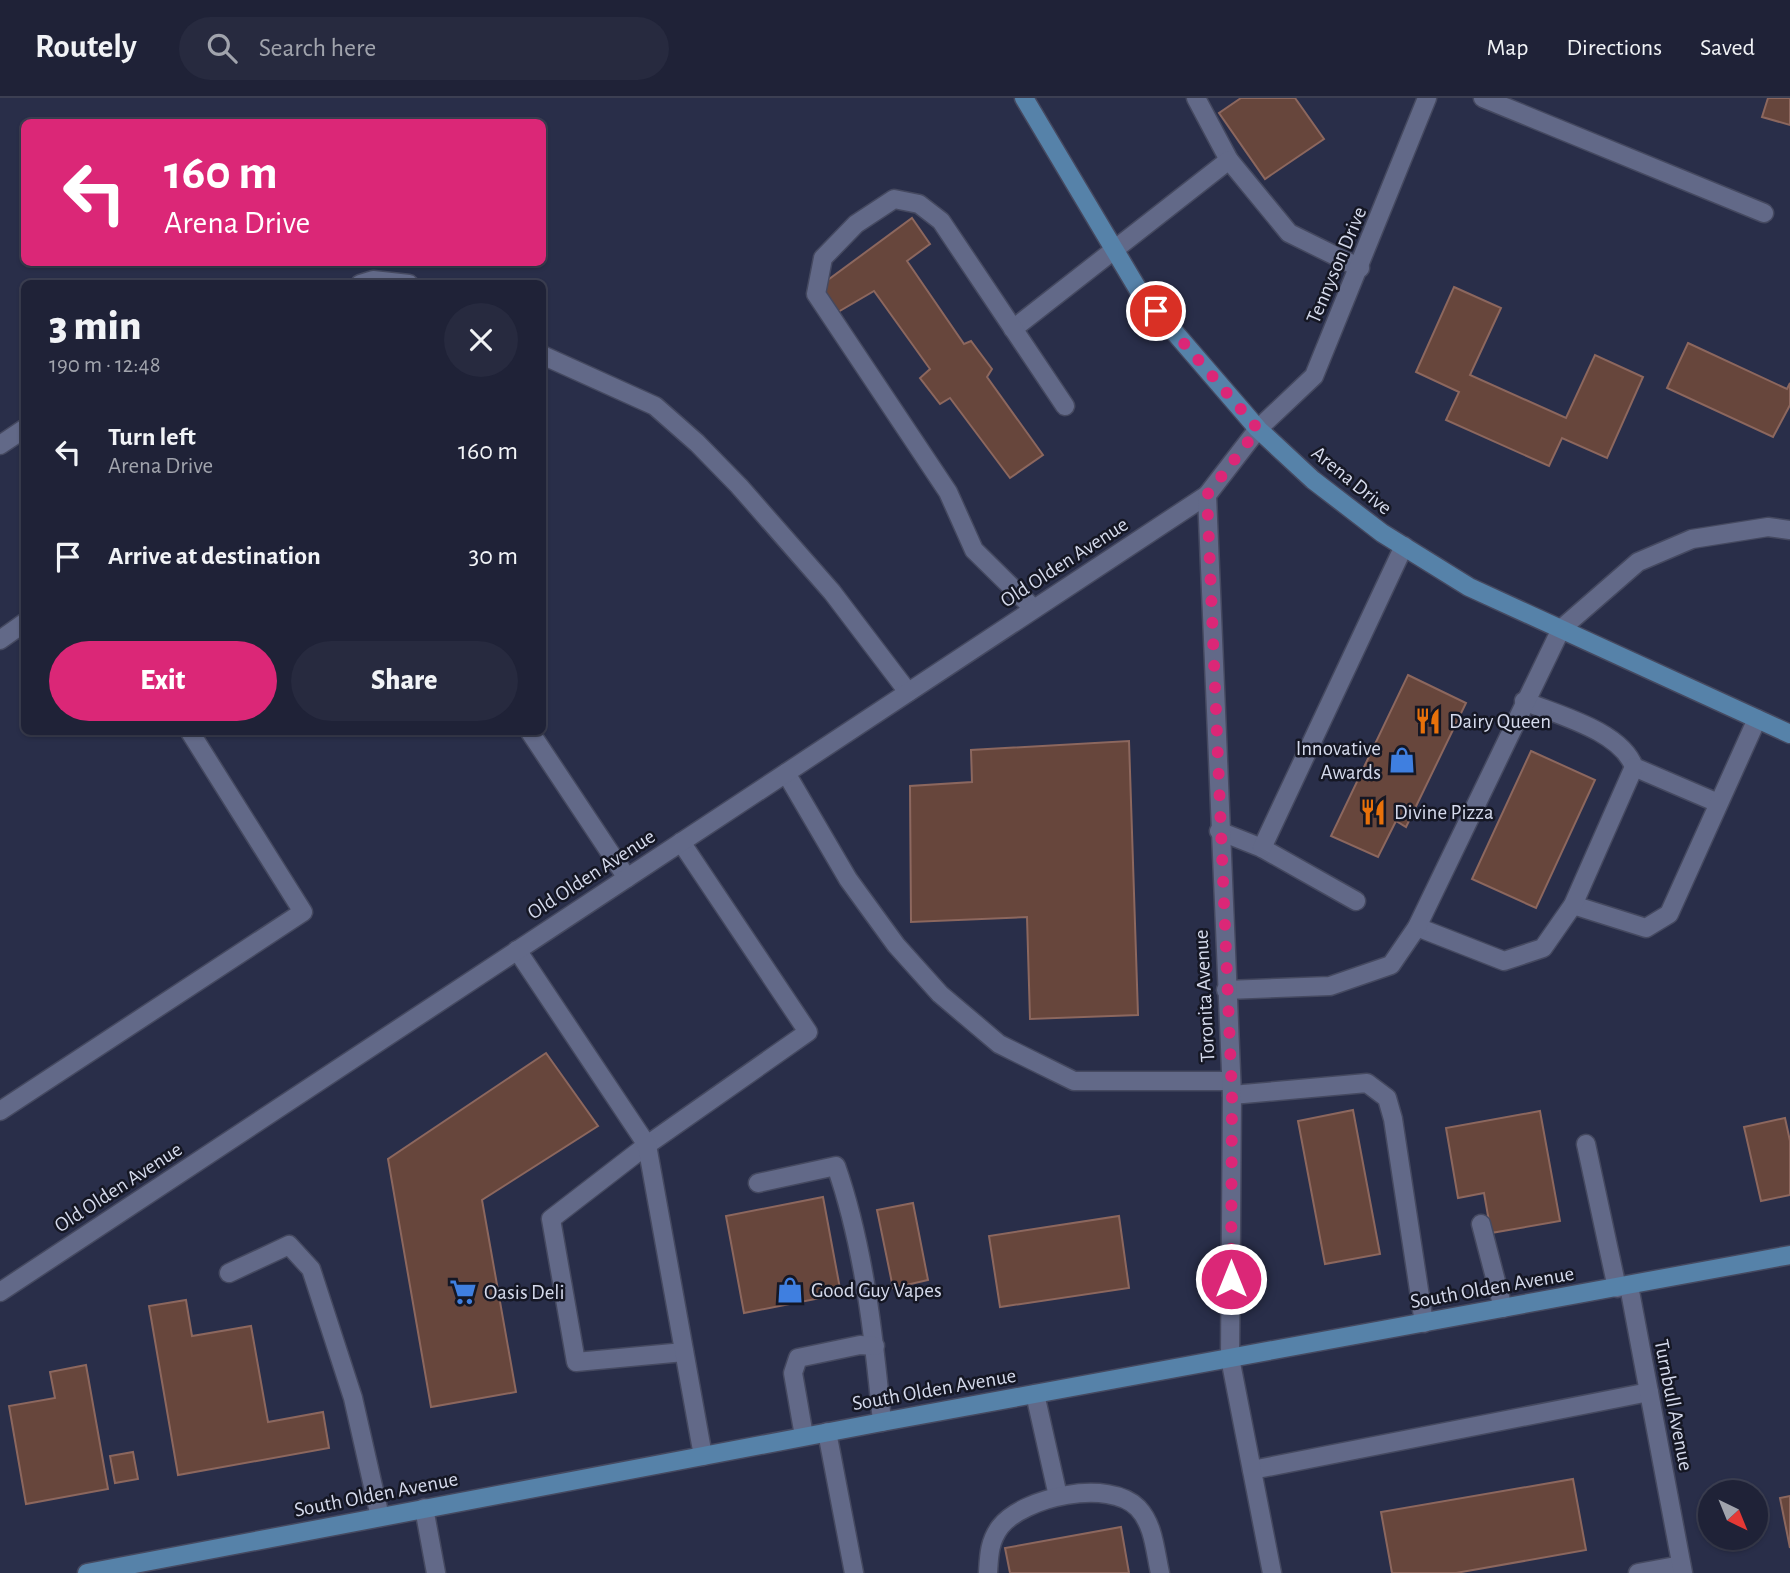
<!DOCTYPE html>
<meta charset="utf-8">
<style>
:root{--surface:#1f2237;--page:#272a3f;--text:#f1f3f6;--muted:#a1a4ad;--line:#3c3f52;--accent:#db2777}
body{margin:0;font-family:"Alegreya Sans",sans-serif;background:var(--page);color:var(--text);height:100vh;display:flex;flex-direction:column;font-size:26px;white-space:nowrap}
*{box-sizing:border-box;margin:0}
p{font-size:23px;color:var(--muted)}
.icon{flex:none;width:38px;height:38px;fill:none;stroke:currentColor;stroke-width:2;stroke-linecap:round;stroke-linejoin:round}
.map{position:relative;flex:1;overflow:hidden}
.details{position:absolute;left:21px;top:182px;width:525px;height:455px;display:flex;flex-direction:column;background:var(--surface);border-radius:10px;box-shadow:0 2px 5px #0004,0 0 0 2px var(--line)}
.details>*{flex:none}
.guide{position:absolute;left:21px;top:21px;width:525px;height:147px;border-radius:10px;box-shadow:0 2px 5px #0004,0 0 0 2px var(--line);background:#db2777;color:#fff;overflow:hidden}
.needle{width:46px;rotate:137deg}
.tools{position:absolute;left:1698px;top:1382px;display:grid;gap:14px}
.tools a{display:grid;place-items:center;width:70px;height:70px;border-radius:50%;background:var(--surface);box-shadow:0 2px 5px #0004,0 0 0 2px var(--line);font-size:35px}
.pin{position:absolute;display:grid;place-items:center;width:60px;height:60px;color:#fff;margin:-30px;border:4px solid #fff;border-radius:50%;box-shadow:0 2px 7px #0007}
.me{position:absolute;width:77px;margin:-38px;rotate:0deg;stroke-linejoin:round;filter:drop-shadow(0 0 5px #0008)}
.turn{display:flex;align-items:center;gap:24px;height:147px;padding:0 28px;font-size:32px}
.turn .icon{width:91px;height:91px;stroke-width:2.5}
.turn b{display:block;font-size:49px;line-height:60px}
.round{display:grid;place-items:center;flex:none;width:74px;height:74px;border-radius:37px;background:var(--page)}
.overview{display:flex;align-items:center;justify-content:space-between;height:119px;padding:0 28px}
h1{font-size:42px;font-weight:800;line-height:52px}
.button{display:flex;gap:14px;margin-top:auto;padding:14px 28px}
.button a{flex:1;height:80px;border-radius:42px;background:var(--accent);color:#fff;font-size:28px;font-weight:800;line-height:80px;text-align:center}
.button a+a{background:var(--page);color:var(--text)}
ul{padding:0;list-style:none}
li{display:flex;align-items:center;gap:21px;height:105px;padding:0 28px}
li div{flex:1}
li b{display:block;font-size:26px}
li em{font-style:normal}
header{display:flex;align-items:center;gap:42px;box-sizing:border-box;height:98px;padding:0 35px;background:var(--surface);border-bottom:2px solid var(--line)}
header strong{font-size:33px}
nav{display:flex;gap:38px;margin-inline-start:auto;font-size:24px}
.search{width:490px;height:63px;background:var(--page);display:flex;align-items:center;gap:18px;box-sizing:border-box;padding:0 24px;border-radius:38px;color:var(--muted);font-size:26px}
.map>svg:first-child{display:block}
.building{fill:#67463c;stroke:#8c675e;stroke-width:2}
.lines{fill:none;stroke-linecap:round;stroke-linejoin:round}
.lane-casing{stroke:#454960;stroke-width:21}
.street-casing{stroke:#454960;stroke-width:21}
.secondary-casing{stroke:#454960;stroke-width:21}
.lane{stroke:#626988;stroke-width:18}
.street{stroke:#626988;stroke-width:18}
.secondary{stroke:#5682a9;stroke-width:18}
.route{stroke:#db2777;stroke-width:12;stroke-dasharray:0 21.6}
.labels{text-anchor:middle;stroke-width:5;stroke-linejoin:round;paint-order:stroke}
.street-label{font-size:21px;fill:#d5daec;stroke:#151724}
.poi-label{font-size:21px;fill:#d5daec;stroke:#151724;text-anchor:start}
</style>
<header>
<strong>Routely</strong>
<div class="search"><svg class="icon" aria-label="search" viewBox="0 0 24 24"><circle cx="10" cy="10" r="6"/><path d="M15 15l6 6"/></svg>Search here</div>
<nav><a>Map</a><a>Directions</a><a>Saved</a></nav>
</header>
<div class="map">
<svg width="1790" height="1475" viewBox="0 0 1790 1475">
<rect width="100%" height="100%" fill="#292e49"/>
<g class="building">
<polygon points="1241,0 1295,0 1324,41 1265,81 1219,15"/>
<polygon points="1768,0 1790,0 1790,27 1762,19"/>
<polygon points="912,120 930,146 907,163 964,246 971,243 992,271 987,279 1043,357 1010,380 950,300 940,306 920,280 930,271 874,193 838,214 817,190"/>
<polygon points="1454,189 1501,210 1470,277 1566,320 1595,257 1643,279 1607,360 1562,340 1549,368 1446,322 1459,294 1416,274"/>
<polygon points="1688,245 1787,291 1790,285 1790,307 1773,339 1667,290"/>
<polygon points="1408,577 1466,605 1406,729 1396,723 1378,759 1331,738"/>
<polygon points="1129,643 1138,917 1030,921 1027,819 911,824 910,688 972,684 971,652"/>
<polygon points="1531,653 1595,682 1536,810 1472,781"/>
<polygon points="546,955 598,1028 482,1102 516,1294 431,1309 388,1061"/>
<polygon points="1353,1012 1380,1156 1325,1166 1298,1023"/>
<polygon points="1540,1013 1560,1123 1491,1135 1484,1095 1458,1100 1446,1030"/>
<polygon points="1785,1020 1790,1043 1790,1097 1761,1103 1744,1029"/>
<polygon points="823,1099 841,1196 744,1215 726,1118"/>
<polygon points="913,1105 928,1182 893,1190 877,1112"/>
<polygon points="1119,1118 1129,1190 1000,1209 989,1138"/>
<polygon points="186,1202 192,1238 251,1228 268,1324 323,1314 329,1350 178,1377 149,1208"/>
<polygon points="86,1267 108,1391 26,1406 9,1308 55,1300 50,1274"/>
<polygon points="133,1354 138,1381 115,1385 110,1358"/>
<polygon points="1573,1381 1586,1452 1456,1475 1392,1475 1381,1414"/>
<polygon points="1790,1398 1790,1450 1780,1400"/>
<polygon points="1121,1429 1129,1475 1010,1475 1005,1450"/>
</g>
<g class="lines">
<g class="lane-casing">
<g id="lane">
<polyline points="1196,0 1229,62"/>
<polyline points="1483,0 1764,115"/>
<polyline points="360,186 373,182 409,186"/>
<polyline points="1013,231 1229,62 1289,135 1360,170"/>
<polyline points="542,257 655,308 697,345 739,388 832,494 908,594"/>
<polyline points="0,347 24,331"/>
<polyline points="1034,511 974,452 948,394 816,196 823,160 856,126 894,101 919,106 941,123 1065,308"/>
<polyline points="0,542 24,525"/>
<path d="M1524 603C1558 617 1621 633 1634 669L1718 705"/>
<polyline points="530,634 627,780"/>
<polyline points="786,675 848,781 896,847 940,896 999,946 1074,983 1231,983"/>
<polyline points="1219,733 1262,750 1356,803"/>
<polyline points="681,744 808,934 647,1047 551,1121 576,1264 684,1254"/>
<polyline points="1262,750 1404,448"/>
<polyline points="1573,807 1646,830 1669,816 1757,621"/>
<polyline points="1417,829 1504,863 1543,850 1573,807 1634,669"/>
<polyline points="517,852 647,1047 703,1358"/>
<polyline points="1226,892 1330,888 1391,867 1417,829 1561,531 1638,464 1692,441 1768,429 1790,432"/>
<polyline points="1232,997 1367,985 1387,1000 1393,1021 1424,1225"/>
<polyline points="0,1013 303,814 190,634"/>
<polyline points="1586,1046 1617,1190"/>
<path d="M758 1085 836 1068C864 1148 874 1239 882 1324"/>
<polyline points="1481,1126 1503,1210"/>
<polyline points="229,1175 289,1147 311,1171 353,1300 380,1419"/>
<polyline points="1035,1296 1058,1398"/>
<polyline points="804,1338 793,1275 798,1260 860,1247 875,1248"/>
<polyline points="1252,1372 1649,1294"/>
<path d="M988 1475C989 1458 989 1444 1000 1429 1023 1399 1109 1380 1138 1410 1154 1427 1155 1453 1160 1475"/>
<polyline points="1638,1475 1681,1467"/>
</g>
</g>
<g class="street-casing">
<g id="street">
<polyline points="1629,1188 1683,1475"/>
<polyline points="0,1194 1207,397"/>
<polyline points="827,1334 854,1475"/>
<polyline points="424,1410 436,1475"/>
<polyline points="1272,1475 1230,1260 1232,997 1207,397 1258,331 1314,278 1427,0"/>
</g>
</g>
<g class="secondary-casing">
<g id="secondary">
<polyline points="1024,0 1139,193 1258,331 1313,382 1382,435 1469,489 1790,636"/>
<polyline points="87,1475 882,1324 1790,1157"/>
</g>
</g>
<use href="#lane" class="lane"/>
<use href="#street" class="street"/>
<use href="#secondary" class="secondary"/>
</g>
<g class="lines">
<polyline class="route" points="1156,213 1258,331 1207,397 1232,997 1231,1181"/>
</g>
<defs>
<g id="restaurant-bare" transform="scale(2.1)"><path d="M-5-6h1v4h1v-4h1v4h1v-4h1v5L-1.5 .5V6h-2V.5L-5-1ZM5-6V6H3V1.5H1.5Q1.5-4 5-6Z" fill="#e8710a" stroke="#151724" stroke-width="2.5" paint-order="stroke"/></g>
<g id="shop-bare" transform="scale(2.1)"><path d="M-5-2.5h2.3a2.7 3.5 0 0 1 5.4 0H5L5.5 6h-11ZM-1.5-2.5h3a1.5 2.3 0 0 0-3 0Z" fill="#3f7fe0" stroke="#151724" stroke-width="2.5" paint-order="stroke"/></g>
<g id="supermarket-bare" transform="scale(2.1)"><path d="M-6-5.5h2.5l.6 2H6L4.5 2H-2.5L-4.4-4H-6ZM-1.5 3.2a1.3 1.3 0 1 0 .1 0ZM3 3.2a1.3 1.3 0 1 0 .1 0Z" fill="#3f7fe0" stroke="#151724" stroke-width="2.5" paint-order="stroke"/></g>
</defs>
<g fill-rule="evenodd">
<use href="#restaurant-bare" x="1428" y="623"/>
<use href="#shop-bare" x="1402" y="662"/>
<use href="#restaurant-bare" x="1373" y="714"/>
<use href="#shop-bare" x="790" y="1192"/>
<use href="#supermarket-bare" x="463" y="1194"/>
</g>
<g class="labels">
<g class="street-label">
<text transform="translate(1336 167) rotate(-67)" y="7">Tennyson Drive</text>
<text transform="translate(1352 382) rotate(39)" y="7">Arena Drive</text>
<text transform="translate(1064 464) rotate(-33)" y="7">Old Olden Avenue</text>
<text transform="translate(591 776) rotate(-33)" y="7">Old Olden Avenue</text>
<text transform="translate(1204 898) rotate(-93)" y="7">Toronita Avenue</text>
<text transform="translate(118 1089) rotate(-33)" y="7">Old Olden Avenue</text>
<text transform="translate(1492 1189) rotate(-10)" y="7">South Olden Avenue</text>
<text transform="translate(934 1291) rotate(-10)" y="7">South Olden Avenue</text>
<text transform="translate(1674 1307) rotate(79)" y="7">Turnbull Avenue</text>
<text transform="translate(376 1396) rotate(-11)" y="7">South Olden Avenue</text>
</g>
<g class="poi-label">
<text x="1449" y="630">Dairy Queen</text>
<text x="1381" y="657" text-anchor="end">Innovative<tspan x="1381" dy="24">Awards</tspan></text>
<text x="1394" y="721">Divine Pizza</text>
<text x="811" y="1199">Good Guy Vapes</text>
<text x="484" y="1201">Oasis Deli</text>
</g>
</g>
</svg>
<div class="tools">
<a><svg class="needle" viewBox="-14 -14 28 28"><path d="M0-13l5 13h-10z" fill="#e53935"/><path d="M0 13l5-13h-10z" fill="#a1a4ad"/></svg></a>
</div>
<div class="pin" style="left:1156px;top:213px;background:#d93025"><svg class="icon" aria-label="arrive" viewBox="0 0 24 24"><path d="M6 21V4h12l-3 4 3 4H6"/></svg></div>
<svg class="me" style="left:1231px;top:1181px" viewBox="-20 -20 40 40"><circle r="17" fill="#db2777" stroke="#fff" stroke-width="3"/><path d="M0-11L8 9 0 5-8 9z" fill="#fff"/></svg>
<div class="guide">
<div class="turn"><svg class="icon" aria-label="left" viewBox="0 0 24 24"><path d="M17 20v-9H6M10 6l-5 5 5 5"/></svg><div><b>160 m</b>Arena Drive</div></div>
</div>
<section class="details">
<div class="overview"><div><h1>3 min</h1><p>190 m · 12:48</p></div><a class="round"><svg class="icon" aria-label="close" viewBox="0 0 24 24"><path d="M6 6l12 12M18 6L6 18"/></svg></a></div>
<ul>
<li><svg class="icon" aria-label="left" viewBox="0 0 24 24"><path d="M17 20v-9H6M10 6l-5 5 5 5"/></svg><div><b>Turn left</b><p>Arena Drive</p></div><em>160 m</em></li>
<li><svg class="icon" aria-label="arrive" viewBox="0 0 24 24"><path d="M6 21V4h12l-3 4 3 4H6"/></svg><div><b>Arrive at destination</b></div><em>30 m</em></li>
</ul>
<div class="button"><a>Exit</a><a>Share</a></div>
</section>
</div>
